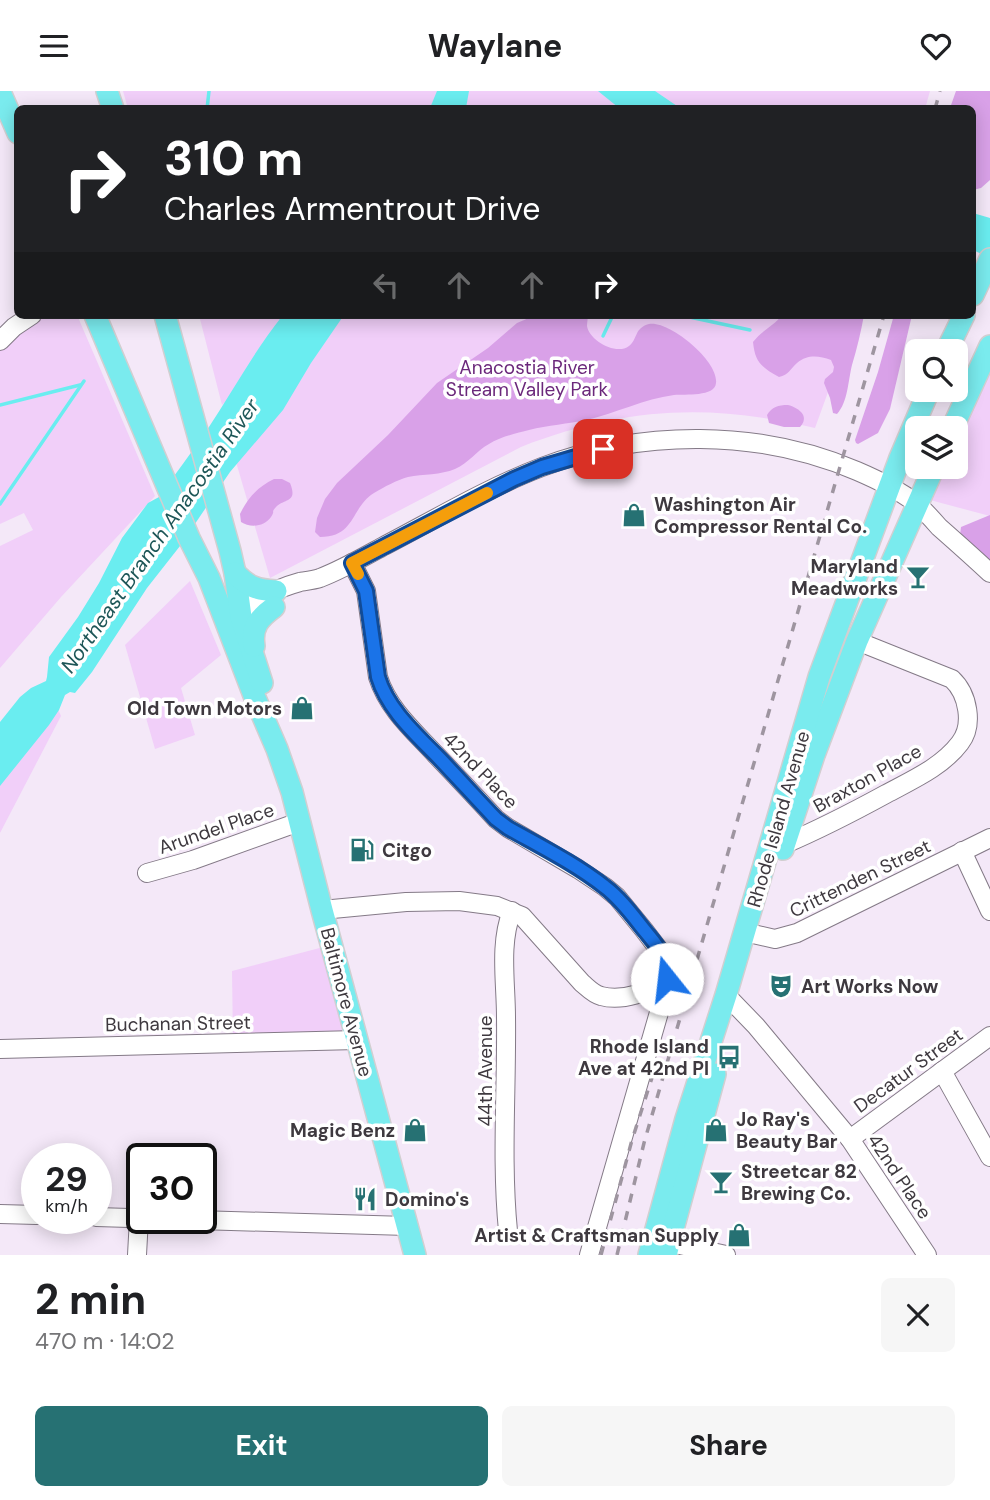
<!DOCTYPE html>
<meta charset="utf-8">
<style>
:root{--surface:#fff;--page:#f6f6f6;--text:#202124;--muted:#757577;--accent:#267173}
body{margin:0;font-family:"DM Sans",sans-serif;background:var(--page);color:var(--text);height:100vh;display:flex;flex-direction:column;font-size:26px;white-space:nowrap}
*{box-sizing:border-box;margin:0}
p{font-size:23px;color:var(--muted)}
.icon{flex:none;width:38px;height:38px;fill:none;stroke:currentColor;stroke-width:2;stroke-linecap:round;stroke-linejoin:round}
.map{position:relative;height:1164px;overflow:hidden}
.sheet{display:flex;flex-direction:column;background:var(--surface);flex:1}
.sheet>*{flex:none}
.guide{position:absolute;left:14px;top:14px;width:962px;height:214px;border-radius:10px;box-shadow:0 4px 18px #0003;background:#202124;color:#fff;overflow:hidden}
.tools{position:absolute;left:905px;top:248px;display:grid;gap:14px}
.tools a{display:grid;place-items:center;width:63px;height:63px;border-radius:10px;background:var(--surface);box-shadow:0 4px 18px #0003;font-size:35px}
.speed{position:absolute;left:21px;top:1052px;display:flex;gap:14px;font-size:35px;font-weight:700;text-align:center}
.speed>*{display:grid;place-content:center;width:91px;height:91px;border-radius:50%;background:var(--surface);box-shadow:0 4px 18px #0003;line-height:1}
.speed small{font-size:18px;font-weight:400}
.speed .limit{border:4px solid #111;border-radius:10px;background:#fff;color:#111}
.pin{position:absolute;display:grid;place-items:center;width:60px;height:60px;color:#fff;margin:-30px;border-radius:14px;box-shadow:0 4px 10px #0006}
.me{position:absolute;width:77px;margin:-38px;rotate:344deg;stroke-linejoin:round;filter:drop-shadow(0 0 5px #0008)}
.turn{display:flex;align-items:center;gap:24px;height:147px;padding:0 35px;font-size:32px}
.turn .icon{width:91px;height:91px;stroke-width:2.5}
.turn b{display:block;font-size:49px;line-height:60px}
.lanes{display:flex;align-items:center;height:66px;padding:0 35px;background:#0003;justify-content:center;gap:35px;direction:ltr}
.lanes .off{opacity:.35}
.round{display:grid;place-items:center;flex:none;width:74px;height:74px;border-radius:10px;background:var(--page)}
.overview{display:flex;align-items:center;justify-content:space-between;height:119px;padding:0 35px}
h1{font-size:42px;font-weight:700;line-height:52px}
.button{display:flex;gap:14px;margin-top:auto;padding:14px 35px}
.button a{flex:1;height:80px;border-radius:10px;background:var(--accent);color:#fff;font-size:28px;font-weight:700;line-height:80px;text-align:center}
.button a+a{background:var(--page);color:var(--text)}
header{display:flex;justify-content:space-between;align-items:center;height:91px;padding:0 35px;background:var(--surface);font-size:32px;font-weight:700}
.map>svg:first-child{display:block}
.green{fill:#f1cff9}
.forest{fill:#d9a1e8}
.water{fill:#6aedf0}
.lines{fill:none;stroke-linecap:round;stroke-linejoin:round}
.stream{stroke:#6aedf0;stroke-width:3.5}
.minor-casing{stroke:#847a87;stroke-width:20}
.major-casing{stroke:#d1cfd1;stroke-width:24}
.minor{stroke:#fff;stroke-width:18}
.major{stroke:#7aebee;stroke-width:21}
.rail{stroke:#9e95a0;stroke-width:3.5;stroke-dasharray:9 9;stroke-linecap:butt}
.route-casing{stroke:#114b97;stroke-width:18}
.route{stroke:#1a73e8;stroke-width:12}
.slow{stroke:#f59e0b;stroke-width:12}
.labels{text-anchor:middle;stroke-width:7;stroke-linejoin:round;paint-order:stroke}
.park-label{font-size:19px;fill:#6b287b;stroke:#fff}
.poi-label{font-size:19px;font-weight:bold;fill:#3e393f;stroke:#fff;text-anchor:start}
.street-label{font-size:19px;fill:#3e393f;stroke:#fff}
.water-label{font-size:21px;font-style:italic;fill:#1d5657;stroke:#fff}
</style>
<header><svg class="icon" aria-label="menu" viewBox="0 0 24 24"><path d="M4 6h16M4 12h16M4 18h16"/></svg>Waylane<svg class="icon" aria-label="heart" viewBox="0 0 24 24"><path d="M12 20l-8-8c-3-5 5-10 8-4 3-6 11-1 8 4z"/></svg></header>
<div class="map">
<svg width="990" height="1164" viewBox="0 0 990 1164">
<rect width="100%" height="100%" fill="#f4e8f8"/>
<g class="green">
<polygon points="123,0 930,0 925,18 128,18"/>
<polygon points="45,224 77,224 155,405 61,506 0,577 0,455 33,439 24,422 0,433 0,243"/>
<path d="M195 224H856L815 337C709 312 624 316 521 356L270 487 236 371 224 312 222 314 200 228Z"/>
<polygon points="990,279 990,425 930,409 945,376 956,376 956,354"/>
<polygon points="190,490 221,564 181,597 195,644 155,658 125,554"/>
<polygon points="51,602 61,625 0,742 0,636"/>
<polygon points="331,854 357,949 233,952 232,880"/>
</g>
<g class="forest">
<polygon points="956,0 990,0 990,89 981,97 973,99 973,18 950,17"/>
<path d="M536 224H588C588 225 587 234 587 235 589 249 616 265 629 255 638 248 634 237 649 233 669 229 719 270 716 292 715 306 685 303 674 304 644 308 616 322 587 329 568 333 548 334 529 339 517 342 500 346 489 353 476 360 469 372 455 378 441 384 423 383 408 386 397 389 384 396 374 402 350 417 356 446 320 446L315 441 317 427 325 408 337 392 388 344 437 292 488 257 517 232Z"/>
<path d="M782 224H864C861 241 857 257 852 274 848 290 848 311 837 323L833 322 830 307 824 292 825 288 833 281 834 276 831 269C819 265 808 263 797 272 790 278 789 284 779 286 761 276 755 271 753 251 762 239 773 236 782 224Z"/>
<polygon points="894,224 912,224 890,318 878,342 858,353 856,352 855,349 878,281"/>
<path d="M788 314C799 317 810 325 800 336H784L769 332 767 324C772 316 778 314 788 314Z"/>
<path d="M274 388H282L290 392C298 412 285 407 276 416 270 423 276 418 271 426 264 436 250 437 241 431L240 423C248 406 258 396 274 388Z"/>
<polygon points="990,424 990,472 960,444 961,436"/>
</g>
<g class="water">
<polygon points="437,0 469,0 466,17 430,17"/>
<polygon points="598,0 655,0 680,17 619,17"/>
<polygon points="973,122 990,127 990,167 973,159"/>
<path d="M283 224H344L311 272 283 319 230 381 180 455 147 497 92 581 75 602 70 601 65 604 59 619 49 634 0 695V631L20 606 31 597 46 590 47 586 49 566 78 526 99 492 122 447 148 412 159 406C175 383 192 361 207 339 233 300 254 260 283 224Z"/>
</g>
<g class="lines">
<g class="stream">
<polyline points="207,18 209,0"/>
<polyline points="680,224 750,239"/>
<polyline points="603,245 613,224"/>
<polyline points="0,314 80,294"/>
<polyline points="0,413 84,290"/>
</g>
<g class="minor-casing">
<g id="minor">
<polyline points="0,250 14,236 32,224"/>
<path d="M241 526C255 508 278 497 300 491 306 490 314 489 320 487 341 479 362 467 382 456 434 429 487 397 542 376 642 338 759 338 857 380 878 389 899 399 917 413 925 420 932 428 939 436 956 451 973 466 990 482"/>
<path d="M785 753C820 738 853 721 886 703 912 689 942 676 960 652 974 634 968 603 952 588L857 550"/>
<polyline points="962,760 990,820"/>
<polyline points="147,782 193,769 299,731"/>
<path d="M322 819 406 811 459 810 497 815 522 825 582 892C588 897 593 903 601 905 622 911 650 901 667 888L668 877 663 864 644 839 617 806 605 796 578 778 508 737 496 728C476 706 456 685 436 664 414 640 388 618 378 586L366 500 352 472"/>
<polyline points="744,841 775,848 797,842 990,747"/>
<polyline points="726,904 756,935 850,1048 927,1164"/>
<polyline points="0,958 357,949"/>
<polyline points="942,980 990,1066"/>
<polyline points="850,1048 990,945"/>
<polyline points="0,1123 37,1124"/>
<polyline points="96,1126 407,1135"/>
<path d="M508 1140C501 1069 507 997 506 926 506 891 499 853 512 820"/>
<polyline points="657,1149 726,1164"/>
<polyline points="137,1164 139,1127"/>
<polyline points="589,1164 662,911 657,896"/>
</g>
</g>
<g class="major-casing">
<g id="major">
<polyline points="107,0 113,18"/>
<polyline points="0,1 18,42"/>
<polyline points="973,204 990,168"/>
<polyline points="95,224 189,447 209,487 255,607 277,658 292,701 322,819 415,1164"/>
<polyline points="165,224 230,460 235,482 241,526 262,592"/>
<polyline points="946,261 964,224"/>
<polyline points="952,338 990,255"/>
<path d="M235 482C248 496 257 499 276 500"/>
<path d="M254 555C251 536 259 527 274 516"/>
<polyline points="783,758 814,664 857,550 934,376"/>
<polyline points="649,1164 686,1028 726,904 819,586 900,367 929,299"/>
<polyline points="666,1164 715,983"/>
</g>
</g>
<use href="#minor" class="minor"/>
<use href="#major" class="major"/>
<g class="rail">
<polyline points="935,18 940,0"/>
<polyline points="601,1164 632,1049 658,968"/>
<polyline points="617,1164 644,1052 676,941 884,224"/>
</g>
</g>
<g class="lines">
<g class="route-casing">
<path id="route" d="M603 358 542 376 514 388 352 472 366 500 378 586C388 619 416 643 440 668 459 688 477 708 496 728L508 737C540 755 576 773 605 796 621 808 633 825 645 840 658 856 669 867 667 888"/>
</g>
<use href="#route" class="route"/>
<polyline class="slow" points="358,483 352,472 487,402"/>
</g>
<defs>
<g id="shop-bare" transform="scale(1.89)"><path d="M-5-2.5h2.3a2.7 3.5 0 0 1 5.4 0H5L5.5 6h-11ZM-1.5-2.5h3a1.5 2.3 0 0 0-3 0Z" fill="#267173" stroke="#fff" stroke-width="2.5" paint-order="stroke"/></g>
<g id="bar-bare" transform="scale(1.89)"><path d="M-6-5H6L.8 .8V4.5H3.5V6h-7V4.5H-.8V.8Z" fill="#267173" stroke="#fff" stroke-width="2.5" paint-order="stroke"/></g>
<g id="fuel-bare" transform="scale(1.89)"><path d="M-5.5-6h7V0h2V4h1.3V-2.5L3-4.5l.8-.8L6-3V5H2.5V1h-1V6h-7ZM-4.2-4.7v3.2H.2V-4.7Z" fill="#267173" stroke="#fff" stroke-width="2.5" paint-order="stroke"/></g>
<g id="theatre-bare" transform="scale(1.89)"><path d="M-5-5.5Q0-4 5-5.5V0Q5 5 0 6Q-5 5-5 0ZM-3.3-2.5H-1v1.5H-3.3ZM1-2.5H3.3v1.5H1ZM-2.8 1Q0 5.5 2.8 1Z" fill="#267173" stroke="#fff" stroke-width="2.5" paint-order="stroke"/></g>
<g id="bus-bare" transform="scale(1.89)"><path d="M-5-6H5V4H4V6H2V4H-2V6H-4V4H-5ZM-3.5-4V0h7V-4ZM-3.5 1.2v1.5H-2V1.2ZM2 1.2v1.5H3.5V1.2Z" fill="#267173" stroke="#fff" stroke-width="2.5" paint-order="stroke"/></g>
<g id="restaurant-bare" transform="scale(1.89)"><path d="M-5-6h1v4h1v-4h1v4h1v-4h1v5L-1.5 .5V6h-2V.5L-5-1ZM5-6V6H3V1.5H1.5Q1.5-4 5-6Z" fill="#267173" stroke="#fff" stroke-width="2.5" paint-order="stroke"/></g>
</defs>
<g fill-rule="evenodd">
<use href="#shop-bare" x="634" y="424"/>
<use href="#bar-bare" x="918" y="486"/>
<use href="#shop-bare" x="302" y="617"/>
<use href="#fuel-bare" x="362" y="759"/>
<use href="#theatre-bare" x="781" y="895"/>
<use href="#bus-bare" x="729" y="966"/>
<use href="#shop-bare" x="415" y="1039"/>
<use href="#shop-bare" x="716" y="1039"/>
<use href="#bar-bare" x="721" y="1091"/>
<use href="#restaurant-bare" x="365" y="1108"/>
<use href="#shop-bare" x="739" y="1144"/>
</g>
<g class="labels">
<g class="park-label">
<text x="527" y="283">Anacostia River<tspan x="527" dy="22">Stream Valley Park</tspan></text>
</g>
<g class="poi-label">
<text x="654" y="420">Washington Air<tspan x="654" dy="22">Compressor Rental Co.</tspan></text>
<text x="898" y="482" text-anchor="end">Maryland<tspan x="898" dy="22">Meadworks</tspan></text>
<text x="282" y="624" text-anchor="end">Old Town Motors</text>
<text x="382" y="766">Citgo</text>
<text x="801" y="902">Art Works Now</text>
<text x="709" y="962" text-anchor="end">Rhode Island<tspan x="709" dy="22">Ave at 42nd Pl</tspan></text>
<text x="736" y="1035">Jo Ray's<tspan x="736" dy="22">Beauty Bar</tspan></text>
<text x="395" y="1046" text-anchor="end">Magic Benz</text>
<text x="741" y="1087">Streetcar 82<tspan x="741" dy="22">Brewing Co.</tspan></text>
<text x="385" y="1115">Domino's</text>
<text x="719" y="1151" text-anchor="end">Artist &amp; Craftsman Supply</text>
</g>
<g class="street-label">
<text transform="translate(481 679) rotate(46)" y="7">42nd Place</text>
<text transform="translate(867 687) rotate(-29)" y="7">Braxton Place</text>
<text transform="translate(778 728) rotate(-74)" y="7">Rhode Island Avenue</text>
<text transform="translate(216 737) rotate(-19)" y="7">Arundel Place</text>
<text transform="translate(860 787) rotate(-26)" y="7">Crittenden Street</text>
<text transform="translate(347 911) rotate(75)" y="7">Baltimore Avenue</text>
<text transform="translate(178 932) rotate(-1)" y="7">Buchanan Street</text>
<text transform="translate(908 979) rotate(-36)" y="7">Decatur Street</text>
<text transform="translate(485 980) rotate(-90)" y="7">44th Avenue</text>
<text transform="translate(900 1085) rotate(56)" y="7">42nd Place</text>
</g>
<g class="water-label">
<text transform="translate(160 445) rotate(-55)" y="7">Northeast Branch Anacostia River</text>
</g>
</g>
</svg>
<div class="tools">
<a><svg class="icon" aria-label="search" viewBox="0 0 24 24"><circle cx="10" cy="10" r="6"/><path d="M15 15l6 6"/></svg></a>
<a><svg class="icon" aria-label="layers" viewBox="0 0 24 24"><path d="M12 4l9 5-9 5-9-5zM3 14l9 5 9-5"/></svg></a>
</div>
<div class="speed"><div>29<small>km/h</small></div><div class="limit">30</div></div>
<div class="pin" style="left:603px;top:358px;background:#d93025"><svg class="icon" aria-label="arrive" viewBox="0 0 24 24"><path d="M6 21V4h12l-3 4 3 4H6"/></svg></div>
<svg class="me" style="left:667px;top:888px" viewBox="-20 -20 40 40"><circle r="19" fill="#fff"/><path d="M0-13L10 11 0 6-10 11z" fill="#1a73e8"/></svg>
<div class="guide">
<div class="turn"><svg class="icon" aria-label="right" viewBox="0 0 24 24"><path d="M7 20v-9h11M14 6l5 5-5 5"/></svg><div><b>310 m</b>Charles Armentrout Drive</div></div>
<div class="lanes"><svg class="icon off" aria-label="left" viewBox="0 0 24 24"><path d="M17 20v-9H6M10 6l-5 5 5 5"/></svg><svg class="icon off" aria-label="ahead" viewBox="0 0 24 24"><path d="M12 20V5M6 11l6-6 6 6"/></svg><svg class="icon off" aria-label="ahead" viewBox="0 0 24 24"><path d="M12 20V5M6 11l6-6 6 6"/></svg><svg class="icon" aria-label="right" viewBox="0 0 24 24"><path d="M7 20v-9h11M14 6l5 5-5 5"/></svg></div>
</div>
</div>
<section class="sheet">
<div class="overview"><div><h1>2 min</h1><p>470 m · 14:02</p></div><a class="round"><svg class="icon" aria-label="close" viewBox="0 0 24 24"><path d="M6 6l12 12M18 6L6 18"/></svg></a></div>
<div class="button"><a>Exit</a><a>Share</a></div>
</section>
